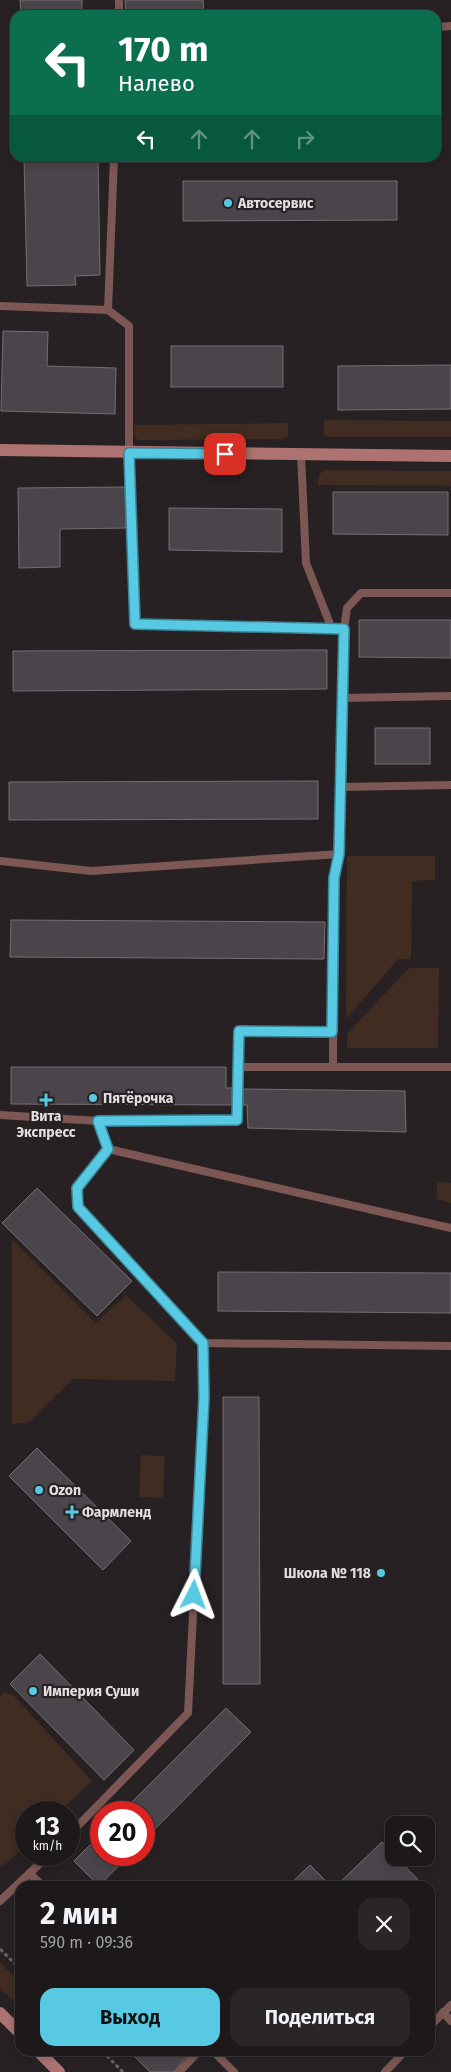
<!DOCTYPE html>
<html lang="ru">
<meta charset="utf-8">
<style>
:root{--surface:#1d191a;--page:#2a2627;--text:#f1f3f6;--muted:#a0a0a2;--line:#3b3839;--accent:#58c9e3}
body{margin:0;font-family:"Fira Sans",sans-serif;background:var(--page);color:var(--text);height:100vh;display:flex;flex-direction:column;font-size:19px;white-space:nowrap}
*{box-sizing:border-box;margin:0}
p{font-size:16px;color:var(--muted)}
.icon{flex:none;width:28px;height:28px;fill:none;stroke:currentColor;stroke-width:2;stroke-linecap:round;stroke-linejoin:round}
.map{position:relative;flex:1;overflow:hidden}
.panel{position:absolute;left:15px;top:1881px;width:420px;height:175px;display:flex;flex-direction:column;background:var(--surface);border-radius:15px;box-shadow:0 2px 8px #0003,0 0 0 1px var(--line)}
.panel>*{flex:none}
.guide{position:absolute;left:10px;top:10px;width:431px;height:152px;border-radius:15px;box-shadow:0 2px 8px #0003,0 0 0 1px var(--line);background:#0b6e4f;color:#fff;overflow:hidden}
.buttons{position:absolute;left:385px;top:1816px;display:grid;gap:10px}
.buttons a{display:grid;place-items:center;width:50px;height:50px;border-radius:10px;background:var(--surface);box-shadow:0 2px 8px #0003,0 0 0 1px var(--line);font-size:25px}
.speed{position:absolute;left:15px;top:1801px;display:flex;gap:10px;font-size:25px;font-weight:700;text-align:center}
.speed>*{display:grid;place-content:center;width:65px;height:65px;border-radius:50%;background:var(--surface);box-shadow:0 2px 8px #0003,0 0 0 1px var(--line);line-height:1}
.speed small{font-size:12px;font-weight:400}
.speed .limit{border:8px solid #d22;background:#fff;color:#111}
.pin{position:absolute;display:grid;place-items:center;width:42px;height:42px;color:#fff;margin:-21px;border-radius:10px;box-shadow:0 2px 8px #0006}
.me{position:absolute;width:55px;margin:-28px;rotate:3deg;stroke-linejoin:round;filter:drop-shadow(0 0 4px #0008)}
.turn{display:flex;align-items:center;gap:18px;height:105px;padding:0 25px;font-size:22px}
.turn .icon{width:65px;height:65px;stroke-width:2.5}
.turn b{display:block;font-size:35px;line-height:42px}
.lanes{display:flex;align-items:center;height:48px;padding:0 25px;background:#0003;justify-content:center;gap:25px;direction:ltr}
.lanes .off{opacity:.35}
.round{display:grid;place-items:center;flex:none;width:52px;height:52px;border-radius:15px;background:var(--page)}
.summary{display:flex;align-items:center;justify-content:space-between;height:85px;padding:0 25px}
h1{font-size:30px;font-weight:700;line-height:38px}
.primary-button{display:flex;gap:10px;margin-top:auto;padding:10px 25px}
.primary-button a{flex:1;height:58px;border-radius:15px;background:var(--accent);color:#111;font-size:20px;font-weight:700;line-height:58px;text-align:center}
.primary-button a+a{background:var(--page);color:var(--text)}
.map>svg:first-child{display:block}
.green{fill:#402c20}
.building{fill:#4a454a;stroke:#756f74}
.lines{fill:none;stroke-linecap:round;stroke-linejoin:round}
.path{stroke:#676163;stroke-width:3;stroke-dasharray:4 2.5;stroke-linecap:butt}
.lane{stroke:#7c5754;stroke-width:8}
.secondary{stroke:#ae7370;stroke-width:12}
.route-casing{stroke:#398394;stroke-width:12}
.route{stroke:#58c9e3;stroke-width:9}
.poi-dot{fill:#58c9e3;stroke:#272123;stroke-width:2}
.labels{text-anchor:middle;stroke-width:4.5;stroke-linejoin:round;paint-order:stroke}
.poi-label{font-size:14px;font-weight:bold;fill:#e3dfe0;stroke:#272123;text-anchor:start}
</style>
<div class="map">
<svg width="451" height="2072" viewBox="0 0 451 2072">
<rect width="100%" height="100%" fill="#272123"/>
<g class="green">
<polygon points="324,420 451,421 451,437 328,437 324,435"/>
<polygon points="288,423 288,436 282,439 138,440 135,437 134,425"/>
<polygon points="324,470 451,471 451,486 318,485 319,475"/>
<polygon points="347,856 435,856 435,880 412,881 411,959 398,959 346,1019"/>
<polygon points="409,968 439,968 438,1048 347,1048 347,1034"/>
<polygon points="437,1182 451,1183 451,1203 437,1199"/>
<polygon points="12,1239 96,1323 126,1295 177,1344 175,1381 73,1379 29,1422 12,1424"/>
<polygon points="141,1455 165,1456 163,1498 139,1497"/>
<polygon points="4,1692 14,1696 92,1781 59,1812 26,1812 26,1845 4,1865 0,1865 0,1697"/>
<polygon points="0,1962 20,1983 20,1992 12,2000 0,1988"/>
</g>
<g class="building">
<polygon points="20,0 82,0 82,15 21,15"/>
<polygon points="125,0 203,0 204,13 126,15"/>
<polygon points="24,158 98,158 100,275 75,276 76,285 27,286"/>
<polygon points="183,181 397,181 397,220 183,221"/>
<polygon points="3,331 48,332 47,366 116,368 115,414 1,411"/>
<rect x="171" y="346" width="112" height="41"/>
<polygon points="451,365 451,409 338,410 338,366"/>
<polygon points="125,487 126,528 60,529 60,567 19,568 18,488"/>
<polygon points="333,492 448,492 448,535 333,534"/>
<polygon points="169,508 282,509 282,552 169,550"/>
<polygon points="359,620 451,620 451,658 359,657"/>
<polygon points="327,650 327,689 13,691 13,651"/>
<rect x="375" y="728" width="55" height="36"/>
<polygon points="318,781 318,819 9,820 9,782"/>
<polygon points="11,920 325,922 324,959 10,957"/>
<polygon points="11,1067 226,1067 226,1088 232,1088 232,1105 11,1104"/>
<polygon points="243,1089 405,1091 406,1132 248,1128 247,1105 243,1105"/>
<polygon points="37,1188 132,1281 97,1316 2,1223"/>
<polygon points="218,1272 451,1273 451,1313 218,1311"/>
<polygon points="223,1397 259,1397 260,1684 223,1684"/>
<polygon points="37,1448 131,1541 103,1570 9,1476"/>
<polygon points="40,1654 134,1750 104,1780 10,1684"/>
<polygon points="226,1708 251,1732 144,1840 144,1812 122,1812"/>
<polygon points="101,1834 101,1855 129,1855 99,1886 74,1861"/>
<polygon points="382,1842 394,1855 394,1858 397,1858 424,1886 336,1886"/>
<polygon points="310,1865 331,1886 288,1886"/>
<polygon points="129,2051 182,2051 187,2056 174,2072 150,2072"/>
</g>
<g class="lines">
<g class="path">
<polyline points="0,1949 20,1969"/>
<polyline points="102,2051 123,2072"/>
</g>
<g class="lane">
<polyline points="119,0 119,15"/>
<polyline points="436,27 451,26"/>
<polyline points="0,306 108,310 129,326 129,453 135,624 344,629 339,854 334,878 333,1066"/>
<polyline points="108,310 114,158"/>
<polyline points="301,454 306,563 332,629"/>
<polyline points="344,629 347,608 361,593 451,593"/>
<polyline points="343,698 451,696"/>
<polyline points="341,787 451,785"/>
<polyline points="0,861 91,871 339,854"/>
<polyline points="238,1067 451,1067"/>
<polyline points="0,1115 99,1121 108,1149 451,1228"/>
<polyline points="99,1121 237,1120 239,1031 332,1032"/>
<polyline points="203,1343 451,1346"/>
<polyline points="69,1835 188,1713 204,1398 203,1343 78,1207 77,1188 108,1149"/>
<polyline points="30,1874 43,1886"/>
<polyline points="0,1901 49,1855"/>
<polyline points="443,2012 451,2021"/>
<polyline points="430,2026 451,2005"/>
<polyline points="213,2051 234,2072"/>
<polyline points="179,2072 199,2051"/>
<polyline points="385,2072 405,2051"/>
</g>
<g class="secondary">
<polyline points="0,450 451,456"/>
<polyline points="0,2013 20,2033"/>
<polyline points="38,2051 59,2072"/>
</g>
</g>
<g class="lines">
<g class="route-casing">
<polyline id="route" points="194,1595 204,1398 203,1343 78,1207 77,1188 108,1149 98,1121 237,1120 239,1031 332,1032 334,878 339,854 344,629 135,624 129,453 225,454"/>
</g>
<use href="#route" class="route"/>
</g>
<g class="poi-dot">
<circle cx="228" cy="203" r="5"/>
<circle cx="93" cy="1098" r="5"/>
<path d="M43.5 1092.5h5v5h5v5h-5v5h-5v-5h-5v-5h5z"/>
<circle cx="39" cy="1490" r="5"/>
<path d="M69.5 1504.5h5v5h5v5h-5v5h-5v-5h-5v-5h5z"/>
<circle cx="381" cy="1573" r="5"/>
<circle cx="33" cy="1691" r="5"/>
</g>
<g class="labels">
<g class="poi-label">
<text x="238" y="208">Автосервис</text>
<text x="103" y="1103">Пятёрочка</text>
<text x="46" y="1121" text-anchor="middle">Вита<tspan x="46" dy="16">Экспресс</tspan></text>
<text x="49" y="1495">Ozon</text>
<text x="82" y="1517">Фармленд</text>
<text x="371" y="1578" text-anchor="end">Школа № 118</text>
<text x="43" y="1696">Империя Суши</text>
</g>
</g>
</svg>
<div class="buttons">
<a><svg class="icon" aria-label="search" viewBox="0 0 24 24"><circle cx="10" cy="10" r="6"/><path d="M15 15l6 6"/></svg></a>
</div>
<div class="speed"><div>13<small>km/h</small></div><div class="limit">20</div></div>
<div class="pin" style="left:225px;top:454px;background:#d93025"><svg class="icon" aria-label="arrive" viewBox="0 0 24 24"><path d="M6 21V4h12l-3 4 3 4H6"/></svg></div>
<svg class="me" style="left:194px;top:1595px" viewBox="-20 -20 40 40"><path d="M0-17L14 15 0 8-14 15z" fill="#58c9e3" stroke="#fff" stroke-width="4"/></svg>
<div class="guide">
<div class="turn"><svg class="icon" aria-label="left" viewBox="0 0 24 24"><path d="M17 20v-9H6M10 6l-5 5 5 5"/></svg><div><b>170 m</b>Налево</div></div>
<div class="lanes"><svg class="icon" aria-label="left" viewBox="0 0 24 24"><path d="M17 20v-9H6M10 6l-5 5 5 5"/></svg><svg class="icon off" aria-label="ahead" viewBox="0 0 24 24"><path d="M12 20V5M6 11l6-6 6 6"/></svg><svg class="icon off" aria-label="ahead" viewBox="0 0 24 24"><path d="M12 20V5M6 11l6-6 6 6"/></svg><svg class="icon off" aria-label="right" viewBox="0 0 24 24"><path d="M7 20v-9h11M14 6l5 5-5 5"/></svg></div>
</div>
<section class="panel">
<div class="summary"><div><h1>2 мин</h1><p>590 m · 09:36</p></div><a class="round"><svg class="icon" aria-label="close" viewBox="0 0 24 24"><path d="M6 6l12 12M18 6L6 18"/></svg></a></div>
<div class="primary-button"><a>Выход</a><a>Поделиться</a></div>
</section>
</div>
